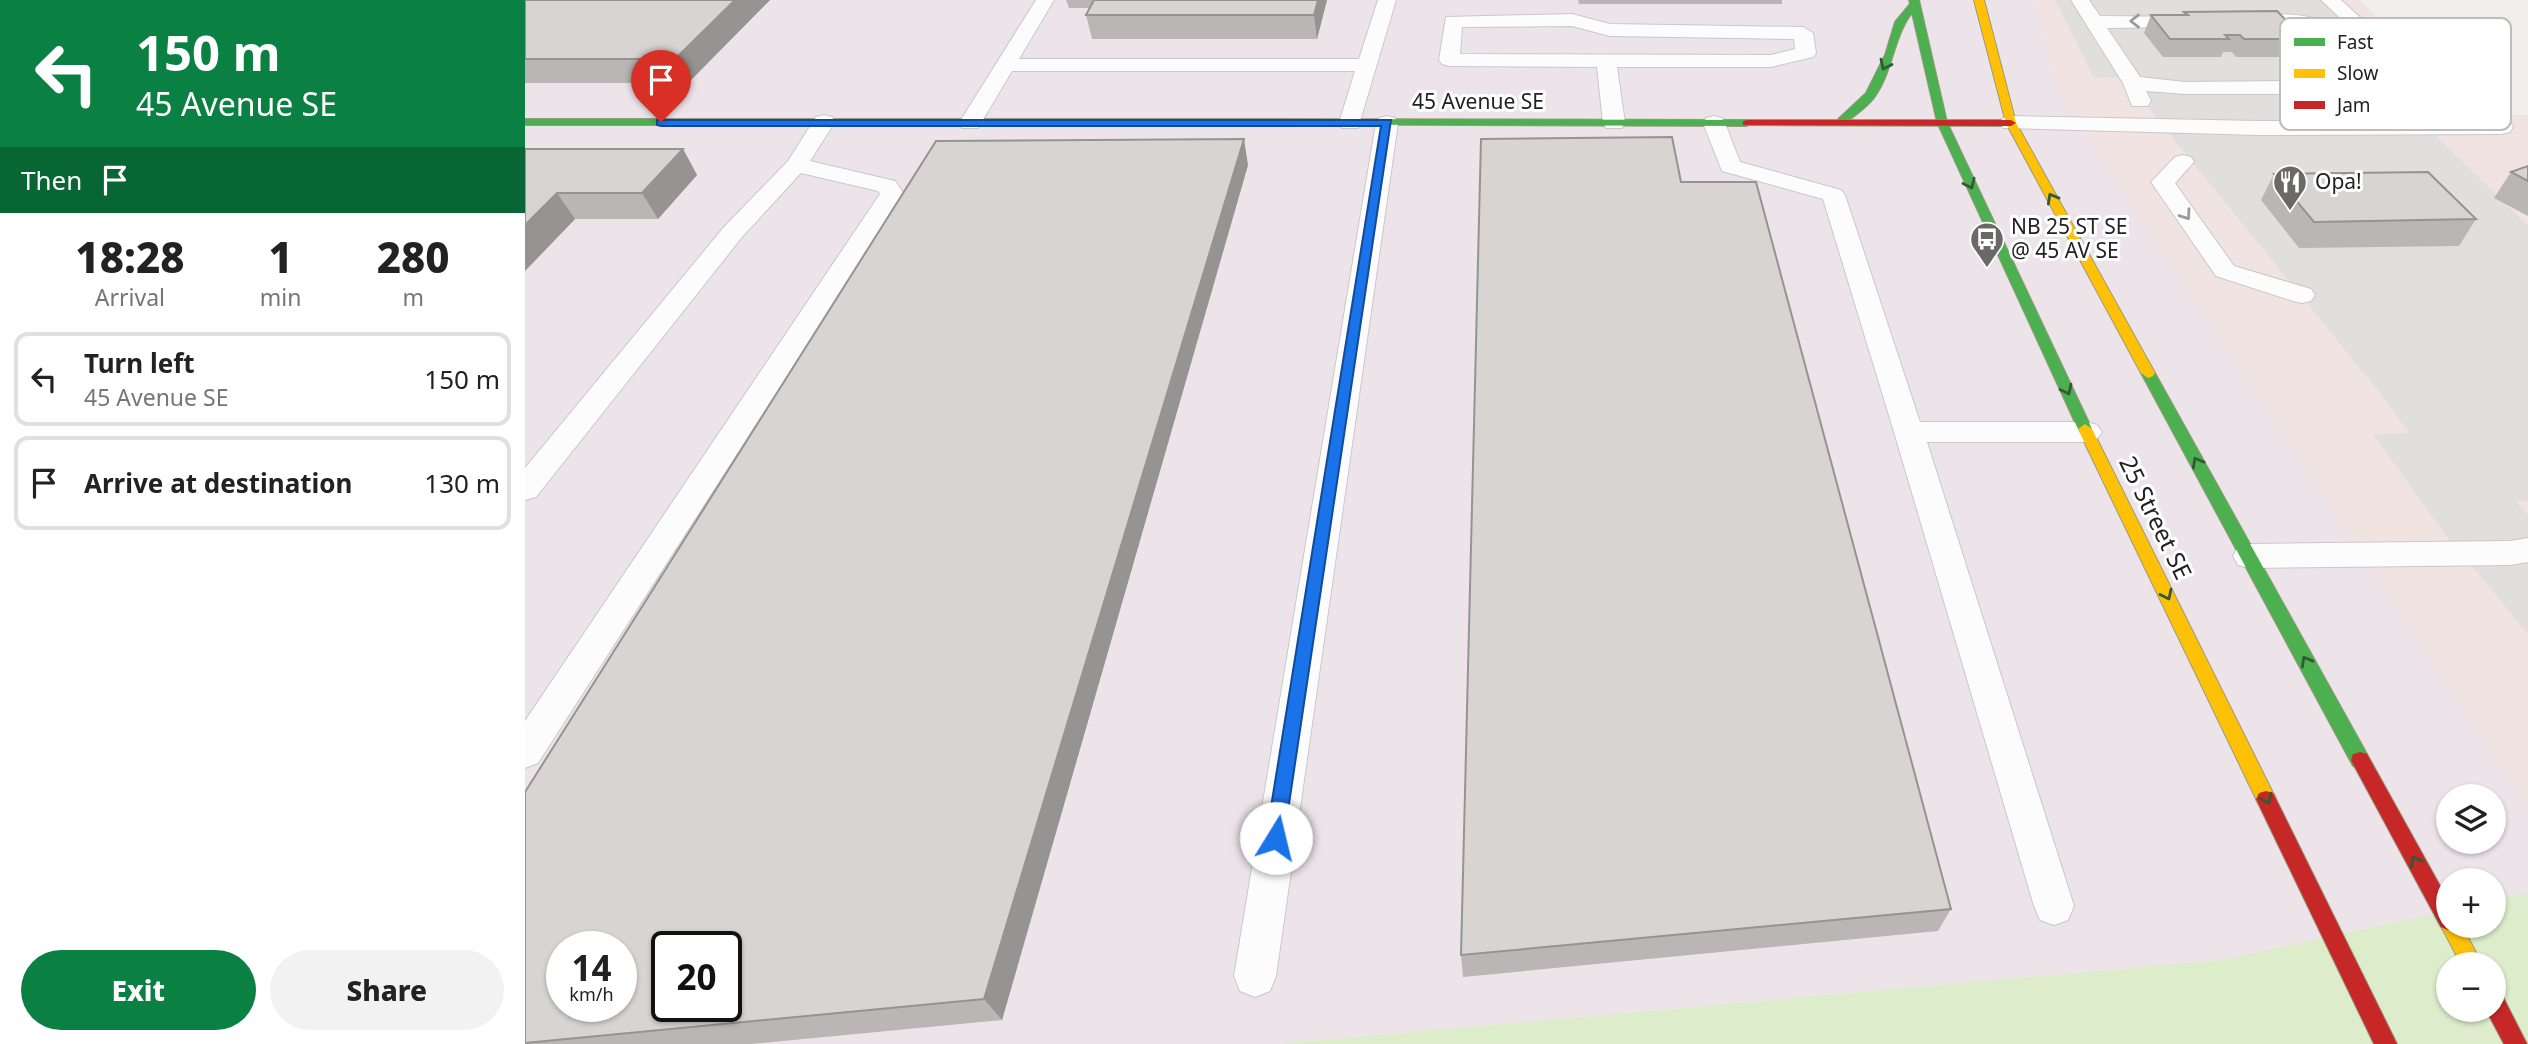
<!DOCTYPE html>
<meta charset="utf-8">
<style>
:root{--surface:#fff;--page:#f2f2f2;--text:#222;--muted:#767676;--line:#e0e0e0;--accent:#0b8043}
body{margin:0;font-family:"Noto Sans",sans-serif;background:var(--page);color:var(--text);height:100vh;display:flex;flex-direction:column;font-size:26px;white-space:nowrap}
*{box-sizing:border-box;margin:0}
p{font-size:23px;color:var(--muted)}
.icon{flex:none;width:38px;height:38px;fill:none;stroke:currentColor;stroke-width:2;stroke-linecap:round;stroke-linejoin:round}
.map{position:relative;flex:1;overflow:hidden}
.side{display:flex;flex-direction:column;background:var(--surface);width:525px}
.side>*{flex:none}
.guide{background:#0b8043;color:#fff;overflow:hidden}
.buttons{position:absolute;left:1911px;top:784px;display:grid;gap:14px}
.buttons a{display:grid;place-items:center;width:70px;height:70px;border-radius:50%;background:var(--surface);box-shadow:0 2px 5px #0004;font-size:35px}
.speed{position:absolute;left:21px;top:931px;display:flex;gap:14px;font-size:35px;font-weight:700;text-align:center}
.speed>*{display:grid;place-content:center;width:91px;height:91px;border-radius:50%;background:var(--surface);box-shadow:0 2px 5px #0004;line-height:1}
.speed small{font-size:18px;font-weight:400}
.speed .limit{border:4px solid #111;border-radius:10px;background:#fff;color:#111}
.pin{position:absolute;display:grid;place-items:center;width:60px;height:60px;color:#fff;margin:-72px -30px;border-radius:50% 50% 50% 0;rotate:-45deg;box-shadow:0 0 7px #0007}
.pin .icon{rotate:45deg}
.me{position:absolute;width:77px;margin:-38px;rotate:9deg;stroke-linejoin:round;filter:drop-shadow(0 0 5px #0008)}
.turn{display:flex;align-items:center;gap:24px;height:147px;padding:0 21px;font-size:32px}
.turn .icon{width:91px;height:91px;stroke-width:2.5}
.turn b{display:block;font-size:49px;line-height:60px}
.then{display:flex;align-items:center;height:66px;padding:0 21px;background:#0003;gap:14px;font-size:26px}
.eta{display:flex;justify-content:space-evenly;align-items:center;height:119px;text-align:center}
.eta b{font-size:42px;font-weight:800;line-height:49px}
.primary-button{display:flex;gap:14px;margin-top:auto;padding:14px 21px}
.primary-button a{flex:1;height:80px;border-radius:42px;background:var(--accent);color:#fff;font-size:28px;font-weight:800;line-height:80px;text-align:center}
.primary-button a+a{background:var(--page);color:var(--text)}
ul{padding:0;list-style:none}
li{display:flex;align-items:center;gap:21px;height:94px;margin:0 14px 10px;padding:0 7px;border:4px solid var(--line);border-radius:14px}
li div{flex:1}
li b{display:block;font-size:26px}
li em{font-style:normal}
main{display:flex;flex:1;min-height:0}
.map>svg:first-child{display:block}
.commercial{fill:#f1e3e1}
.industrial{fill:#ede4e9;fill-rule:evenodd}
.grass{fill:#ddeccb;fill-rule:evenodd}
.parking{fill:#e0dfde}
.lines{fill:none;stroke-linecap:round;stroke-linejoin:round}
.lane-casing{stroke:#c9c8c7;stroke-width:2}
.fast-casing{stroke:#999a82;stroke-width:2}
.slow-casing{stroke:#999a82;stroke-width:2}
.jam-casing{stroke:#999a82;stroke-width:2}
.lane{fill:#fdfcfc;fill-rule:evenodd}
.fast{fill:#4caf50;fill-rule:evenodd}
.slow{fill:#ffc107;fill-rule:evenodd}
.jam{fill:#c62828;fill-rule:evenodd}
.wall{fill:#b9b6b5}
.shaded-wall{fill:#969493}
.building{fill:#d7d4d2;stroke:#969493;stroke-width:2;fill-rule:evenodd}
.oneway{stroke:#9a9a9a}
.oneway2{stroke:#335a34}
.route{fill:#1a73e8;stroke:#114b97;stroke-width:2}
.labels{text-anchor:middle;stroke-width:6;stroke-linejoin:round;paint-order:stroke}
.far-street-label{font-size:21px;fill:#222;stroke:#fff}
.far-poi-label{font-size:21px;fill:#222;stroke:#fff;text-anchor:start}
.street-label{font-size:24px;fill:#222;stroke:#fff}
.key{fill:#fff;stroke:#bdbdbd;stroke-width:2}
.key-label{font-size:19px;fill:#222}
</style>
<main>
<section class="side">
<div class="guide">
<div class="turn"><svg class="icon" aria-label="left" viewBox="0 0 24 24"><path d="M17 20v-9H6M10 6l-5 5 5 5"/></svg><div><b>150 m</b>45 Avenue SE</div></div>
<div class="then">Then<svg class="icon" aria-label="arrive" viewBox="0 0 24 24"><path d="M6 21V4h12l-3 4 3 4H6"/></svg></div>
</div>
<div class="eta">
<div><b>18:28</b><p>Arrival</p></div>
<div><b>1</b><p>min</p></div>
<div><b>280</b><p>m</p></div>
</div>
<ul>
<li><svg class="icon" aria-label="left" viewBox="0 0 24 24"><path d="M17 20v-9H6M10 6l-5 5 5 5"/></svg><div><b>Turn left</b><p>45 Avenue SE</p></div><em>150 m</em></li>
<li><svg class="icon" aria-label="arrive" viewBox="0 0 24 24"><path d="M6 21V4h12l-3 4 3 4H6"/></svg><div><b>Arrive at destination</b></div><em>130 m</em></li>
</ul>
<div class="primary-button"><a>Exit</a><a>Share</a></div>
</section>
<div class="map">
<svg width="2003" height="1044" viewBox="0 0 2003 1044">
<rect width="100%" height="100%" fill="#f0eeeb"/>
<polygon class="commercial" points="1510,0 1835,0 1939,112 2003,115 2003,809 1532,91"/>
<path class="industrial" d="M0 0H1510L1532 91 2003 809V893L1969 901V880H1923V911L1695 960 751 1044H0ZM1923 796H1969V842H1923ZM37 947H96V1006H37ZM142 947H201V1006H142Z"/>
<path class="grass" d="M2003 893V1044H751L1695 960 1923 911V926H1969V901ZM1923 964H1969V1010H1923Z"/>
<g class="parking">
<polygon points="1530,0 1807,0 1906,92 1870,95 2003,226 2003,501 1991,502 2003,515 2003,548 1934,554 1848,434 1884,433 1851,388 1629,115 1604,77 1569,78"/>
<polygon points="2003,550 2003,634 1942,560"/>
</g>
<g class="lines">
<g class="lane-casing">
<g id="lane">
<polygon points="511,0 529,0 494,59 834,59 853,0 871,0 833,128 817,128 814,123 830,71 487,71 453,128 437,128 434,123"/>
<polygon points="1546,0 1564,0 1575,16 1673,17 1676,21 1666,27 1582,28 1615,77 1660,82 1867,80 1869,75 1865,65 1796,0 1816,0 1881,59 1889,75 1883,88 1857,94 1660,94 1621,91 1626,101 1623,106 1607,106 1598,83"/>
<path d="M1047 14 1085 24 1278 27 1288 33 1291 53 1288 57 1246 67H1092L1100 123 1097 128H1081L1078 123 1072 67 924 66 917 64 914 60 921 17ZM1047 26 1085 36 1269 39 1270 49 1246 55 935 54 937 27Z"/>
<path d="M1754 14C1791 15 1824 24 1847 56L1844 60H1830C1791 20 1771 26 1718 27L1708 21 1718 15Z"/>
<polygon points="299,115 307,117 310,122 285,161 370,181 379,194 13,763 0,768 0,721 355,194 353,191 276,173 217,237 11,497 0,500 0,468 199,227 263,161 291,117"/>
<polygon points="862,116 870,118 873,123 751,976 745,991 730,997 715,991 709,976 851,123 854,118"/>
<polygon points="1189,116 1197,118 1200,123 1215,162 1316,190 1320,195 1395,422 1562,422 1572,425 1577,432 1572,439 1562,442 1402,442 1549,906 1543,920 1529,925 1515,920 1509,906 1369,432 1298,199 1197,171 1178,123 1181,118"/>
<polygon points="1486,116 1734,121 1977,120 1985,122 1988,127 1985,132 1977,134 1734,135 1478,128 1475,123 1478,118"/>
<polygon points="1658,155 1666,157 1669,162 1650,183 1709,266 1786,289 1790,295 1786,301 1777,303 1768,301 1691,276 1626,182 1650,157"/>
<polygon points="2003,538 2003,562 1985,565 1724,568 1713,565 1708,556 1713,547 1724,544 1985,541"/>
</g>
</g>
<g class="fast-casing">
<g id="fast">
<path d="M1384 0H1394L1422 122 1567 429 1565 433H1555L1553 429 1412 122 1387 13C1369 36 1368 70 1351 95 1344 107 1328 116 1318 125L1309 123 1341 93 1360 55 1370 22 1385 4Z"/>
<polygon points="0,119 270,119 275,122 270,125 0,125"/>
<polygon points="692,119 1222,120 1227,123 1222,126 688,124 687,122"/>
<polygon points="1623,368 1630,373 1842,754 1844,760 1842,766 1835,768 1828,766 1616,373"/>
</g>
</g>
<g class="slow-casing">
<g id="slow">
<polygon points="1449,0 1459,0 1491,123 1630,373 1628,376 1623,378 1616,373 1481,123"/>
<polygon points="270,119 692,119 697,122 692,125 266,124 265,122"/>
<polygon points="1560,424 1567,429 1748,793 1751,799 1748,805 1741,807 1734,805 1553,429"/>
<polygon points="1923,917 1923,926 1937,926 1957,964 1936,964 1916,926 1919,919"/>
</g>
</g>
<g class="jam-casing">
<g id="jam">
<polygon points="1222,120 1486,120 1491,123 1486,126 1218,125 1218,121"/>
<polygon points="1835,752 1842,754 1923,900 1923,926 1930,927 1923,930 1916,927 1826,760 1828,754"/>
<polygon points="1741,791 1748,793 1872,1044 1849,1044 1731,799 1734,793"/>
<polygon points="1969,992 1977,995 2002,1044 1979,1044 1961,1010 1969,1010"/>
</g>
</g>
<use href="#lane" class="lane"/>
<use href="#fast" class="fast"/>
<use href="#slow" class="slow"/>
<use href="#jam" class="jam"/>
</g>
<g class="wall">
<polygon points="0,0 245,0 163,83 0,83"/>
<polygon points="541,0 802,0 792,39 567,39 561,15 564,8 544,8"/>
<polygon points="1053,0 1257,0 1257,4 1054,4"/>
<polygon points="1659,12 1779,39 1770,57 1711,57 1707,52 1698,52 1696,57 1638,57 1619,33 1626,15 1658,15"/>
<polygon points="0,149 158,149 172,175 133,219 50,219 0,271"/>
<polygon points="723,165 477,1020 226,1044 0,1044 0,792"/>
<polygon points="2003,166 2003,216 1969,198 1986,172"/>
<polygon points="1749,174 1951,219 1934,246 1774,248 1736,200"/>
<polygon points="1156,182 1426,909 1413,931 938,977 936,955"/>
</g>
<g class="shaded-wall">
<polygon points="210,0 245,0 163,83 150,59"/>
<polygon points="793,0 802,0 792,39 789,15"/>
<polygon points="719,139 723,165 477,1020 459,999"/>
<polygon points="158,149 172,175 133,219 117,193"/>
<polygon points="32,193 50,219 0,271 0,225"/>
</g>
<g class="building">
<polygon points="0,0 210,0 150,59 0,59"/>
<polygon points="569,0 793,0 789,15 561,15"/>
<polygon points="1752,11 1779,39 1719,39 1715,35 1700,35 1704,39 1645,39 1626,15 1663,15 1659,12"/>
<polygon points="1147,137 1156,182 1231,182 1426,909 936,955 956,139"/>
<path d="M719 139 459 999 0 1043V792L411 141ZM37 947H96V1006H37ZM142 947H201V1006H142Z"/>
<polygon points="0,149 158,149 117,193 32,193 0,225"/>
<polygon points="2003,166 2003,181 1986,172"/>
<polygon points="1903,172 1951,219 1789,222 1749,174"/>
</g>
<defs><path id="oneway-chevron" d="M-2-3.5L2.5 0L-2 3.5" fill="none" stroke-width="1.6" stroke-linecap="round" stroke-linejoin="round" transform="scale(1.75)"/></defs>
<g class="oneway">
<use href="#oneway-chevron" transform="translate(1610 21) rotate(180)"/>
<use href="#oneway-chevron" transform="translate(1661 215) rotate(55)"/>
</g>
<g class="oneway2">
<use href="#oneway-chevron" transform="translate(1360 65) rotate(116)"/>
<use href="#oneway-chevron" transform="translate(1445 184) rotate(65)"/>
<use href="#oneway-chevron" transform="translate(1527 198) rotate(-119)"/>
<use href="#oneway-chevron" transform="translate(1542 390) rotate(64)"/>
<use href="#oneway-chevron" transform="translate(1672 462) rotate(-119)"/>
<use href="#oneway-chevron" transform="translate(1642 595) rotate(64)"/>
<use href="#oneway-chevron" transform="translate(1781 661) rotate(-119)"/>
<use href="#oneway-chevron" transform="translate(1742 799) rotate(64)"/>
<use href="#oneway-chevron" transform="translate(1890 861) rotate(-119)"/>
</g>
<polygon class="route" points="132,120 866,120 758,844 751,847 744,844 741,838 856,126 136,126 132,125"/>
<defs>
<g id="restaurant-pin" transform="scale(1.75)"><path d="M0 17L-7.5 6A9.5 9.5 0 1 1 7.5 6Z" fill="#6a6968" stroke="#fff"/><path d="M-5-6h1v4h1v-4h1v4h1v-4h1v5L-1.5 .5V6h-2V.5L-5-1ZM5-6V6H3V1.5H1.5Q1.5-4 5-6Z" fill="#fff"/></g>
<g id="bus-pin" transform="scale(1.75)"><path d="M0 17L-7.5 6A9.5 9.5 0 1 1 7.5 6Z" fill="#6a6968" stroke="#fff"/><path d="M-5-6H5V4H4V6H2V4H-2V6H-4V4H-5ZM-3.5-4V0h7V-4ZM-3.5 1.2v1.5H-2V1.2ZM2 1.2v1.5H3.5V1.2Z" fill="#fff"/></g>
</defs>
<g fill-rule="evenodd">
<use href="#restaurant-pin" x="1765" y="182"/>
<use href="#bus-pin" x="1462" y="239"/>
</g>
<g class="labels">
<g class="far-street-label">
<text x="953" y="109">45 Avenue SE</text>
</g>
<g class="far-poi-label">
<text x="1790" y="189">Opa!</text>
<text x="1486" y="234">NB 25 ST SE<tspan x="1486" dy="24">@ 45 AV SE</tspan></text>
</g>
<g class="street-label">
<text transform="translate(1630 518) rotate(64)" y="8">25 Street SE</text>
</g>
</g>
<rect x="1755" y="18" width="231" height="112" rx="10" class="key"/>
<rect x="1769" y="38" width="31" height="8" fill="#4caf50"/>
<rect x="1769" y="69" width="31" height="9" fill="#ffc107"/>
<rect x="1769" y="101" width="31" height="8" fill="#c62828"/>
<g class="key-label">
<text x="1812" y="49">Fast</text>
<text x="1812" y="80">Slow</text>
<text x="1812" y="112">Jam</text>
</g>
</svg>
<div class="buttons">
<a><svg class="icon" aria-label="layers" viewBox="0 0 24 24"><path d="M12 4l9 5-9 5-9-5zM3 14l9 5 9-5"/></svg></a>
<a>+</a>
<a>−</a>
</div>
<div class="speed"><div>14<small>km/h</small></div><div class="limit">20</div></div>
<div class="pin" style="left:136px;top:122px;background:#d93025"><svg class="icon" aria-label="arrive" viewBox="0 0 24 24"><path d="M6 21V4h12l-3 4 3 4H6"/></svg></div>
<svg class="me" style="left:751px;top:838px" viewBox="-20 -20 40 40"><circle r="19" fill="#fff"/><path d="M0-13L10 11 0 6-10 11z" fill="#1a73e8"/></svg>
</div>
</main>
